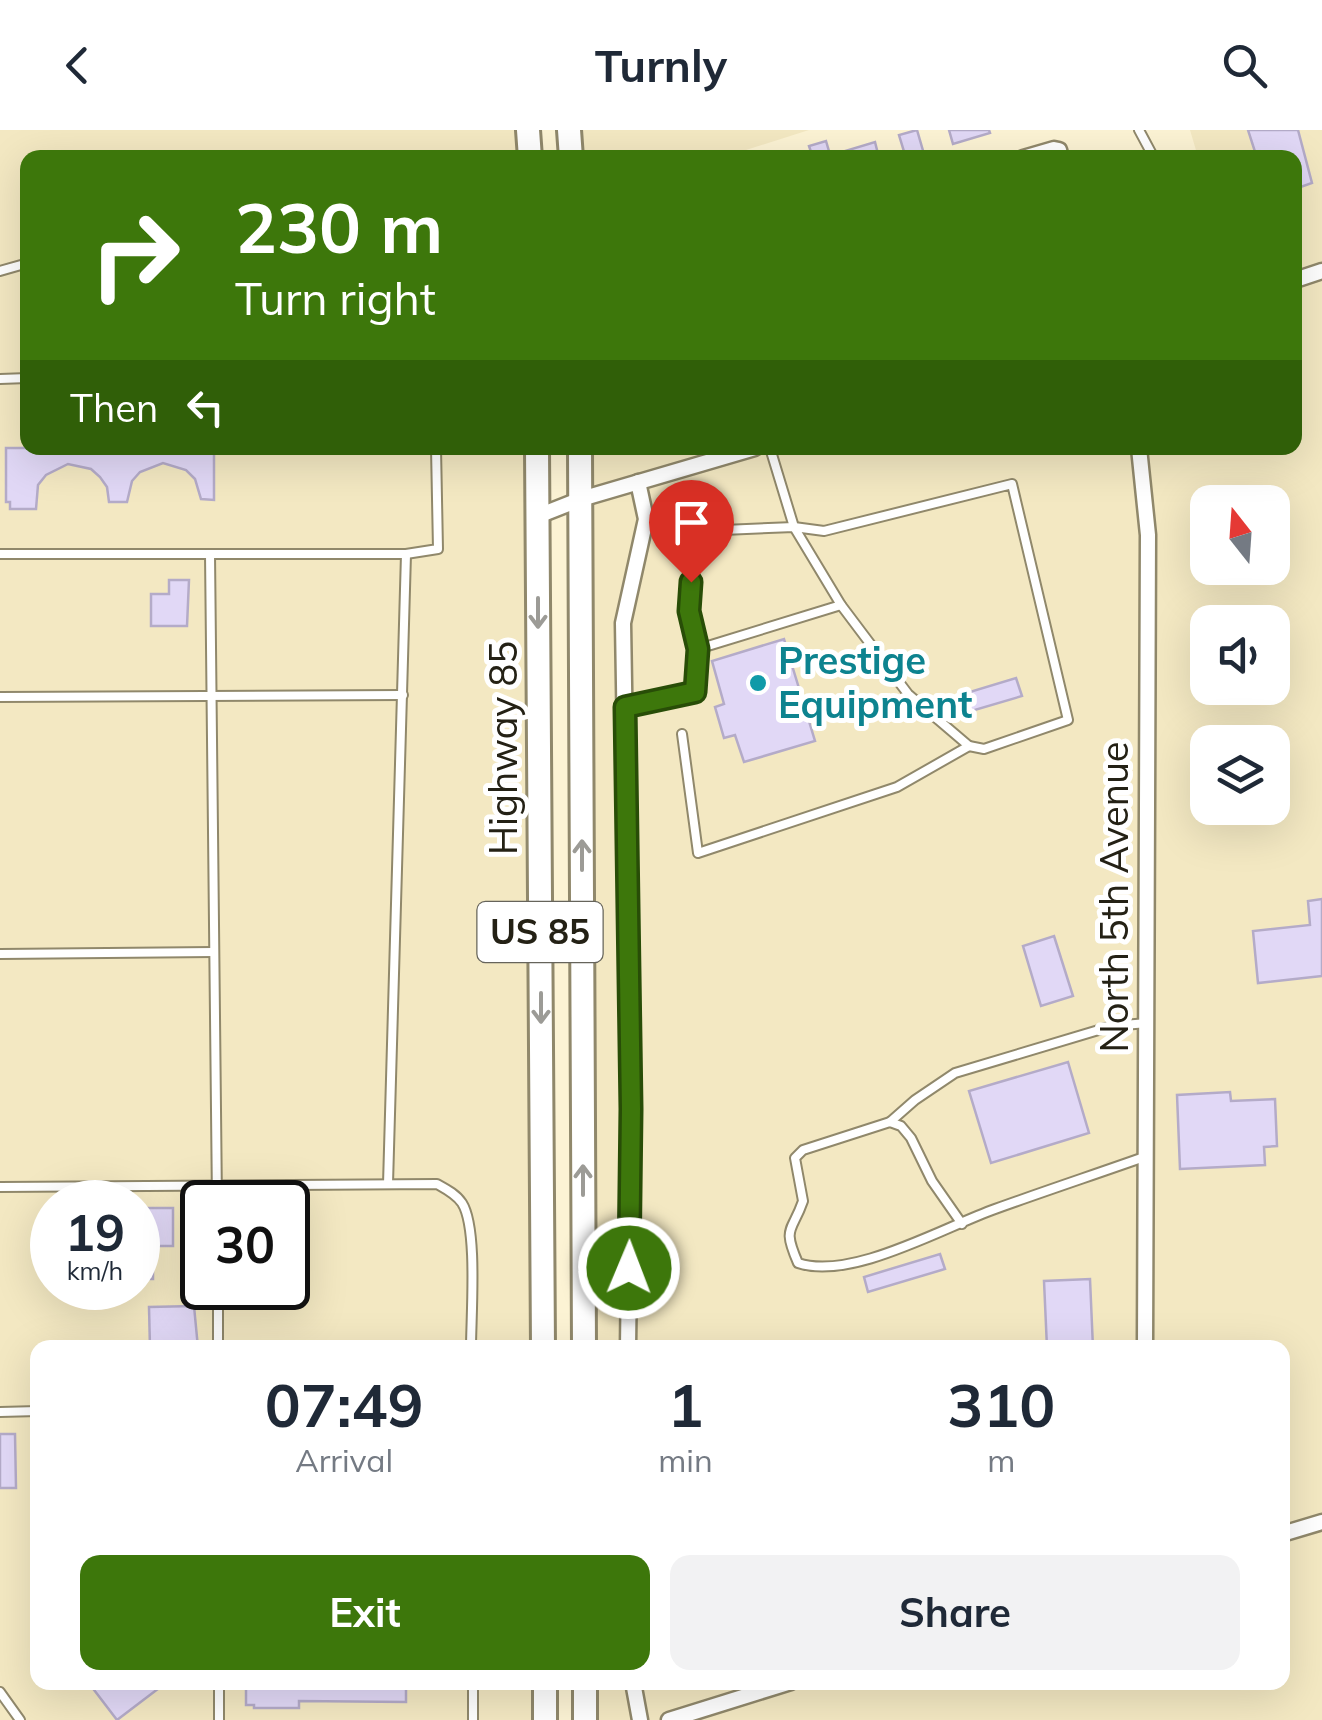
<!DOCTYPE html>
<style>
:root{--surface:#fff;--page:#f2f2f3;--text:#1f2937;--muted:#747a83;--accent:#3d770b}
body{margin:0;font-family:Mulish,sans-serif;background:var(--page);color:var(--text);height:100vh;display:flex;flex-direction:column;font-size:38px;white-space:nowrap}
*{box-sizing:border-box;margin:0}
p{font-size:32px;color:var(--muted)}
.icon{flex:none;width:55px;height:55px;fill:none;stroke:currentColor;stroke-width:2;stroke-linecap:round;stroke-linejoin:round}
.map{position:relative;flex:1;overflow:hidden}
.drawer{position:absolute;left:30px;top:1210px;width:1260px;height:350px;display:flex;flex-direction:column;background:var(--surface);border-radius:20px;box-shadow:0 10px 40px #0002}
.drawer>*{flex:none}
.top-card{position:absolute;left:20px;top:20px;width:1282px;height:305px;border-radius:20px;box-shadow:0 10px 40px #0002;background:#3d770b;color:#fff;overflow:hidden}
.needle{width:65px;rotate:343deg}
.tools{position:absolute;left:1190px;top:355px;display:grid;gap:20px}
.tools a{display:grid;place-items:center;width:100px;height:100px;border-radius:20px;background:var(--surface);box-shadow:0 10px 40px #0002;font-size:50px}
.speed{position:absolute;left:30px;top:1050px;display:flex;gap:20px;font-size:50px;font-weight:700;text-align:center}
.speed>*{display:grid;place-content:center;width:130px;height:130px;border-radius:50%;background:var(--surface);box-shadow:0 10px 40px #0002;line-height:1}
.speed small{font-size:25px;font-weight:400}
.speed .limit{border:5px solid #111;border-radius:15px;background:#fff;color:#111}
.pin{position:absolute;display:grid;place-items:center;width:85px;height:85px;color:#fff;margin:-102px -42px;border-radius:50% 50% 50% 0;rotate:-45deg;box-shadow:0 0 10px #0007}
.pin .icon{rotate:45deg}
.me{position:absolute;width:110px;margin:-55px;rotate:1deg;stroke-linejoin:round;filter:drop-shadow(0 0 8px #0008)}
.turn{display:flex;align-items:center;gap:35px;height:210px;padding:0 50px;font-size:45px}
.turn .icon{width:130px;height:130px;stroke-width:2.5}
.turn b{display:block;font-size:70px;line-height:85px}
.then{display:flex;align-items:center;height:95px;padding:0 50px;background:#0003;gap:20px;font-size:38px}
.eta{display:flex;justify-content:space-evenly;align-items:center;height:170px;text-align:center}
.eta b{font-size:60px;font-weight:700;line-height:70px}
.cta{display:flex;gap:20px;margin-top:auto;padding:20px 50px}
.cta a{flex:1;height:115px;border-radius:20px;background:var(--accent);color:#fff;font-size:40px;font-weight:700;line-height:115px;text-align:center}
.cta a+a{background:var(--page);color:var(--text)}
header{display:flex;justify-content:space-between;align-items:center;height:130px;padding:0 50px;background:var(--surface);font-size:45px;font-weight:700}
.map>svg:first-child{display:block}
.built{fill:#f3e8c2;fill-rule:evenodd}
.building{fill:#e1d8f6;stroke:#b4abc8;stroke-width:2.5}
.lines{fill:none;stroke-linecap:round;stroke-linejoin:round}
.service-casing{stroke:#90886b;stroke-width:12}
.minor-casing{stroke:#90886b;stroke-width:19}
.trunk-casing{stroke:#90886b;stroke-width:28}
.service{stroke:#fff;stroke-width:8}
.minor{stroke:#fff;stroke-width:14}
.trunk{stroke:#fff;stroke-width:22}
.oneway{stroke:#9c9b96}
.route-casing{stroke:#284d07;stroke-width:25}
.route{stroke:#3d770b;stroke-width:18}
.culture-dot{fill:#0f9aa8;stroke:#fff;stroke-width:4}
.labels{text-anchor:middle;stroke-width:10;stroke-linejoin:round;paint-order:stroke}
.shield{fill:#fff;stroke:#66645b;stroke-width:2.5}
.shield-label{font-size:35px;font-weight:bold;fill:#242115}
.culture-label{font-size:38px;font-weight:bold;fill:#0d838f;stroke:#fff;text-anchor:start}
.street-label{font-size:38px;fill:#242115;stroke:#fff}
</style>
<header><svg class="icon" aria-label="back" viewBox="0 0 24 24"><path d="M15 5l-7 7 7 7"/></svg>Turnly<svg class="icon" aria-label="search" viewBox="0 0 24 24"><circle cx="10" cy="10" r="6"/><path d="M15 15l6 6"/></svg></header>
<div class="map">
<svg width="1322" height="1590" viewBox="0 0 1322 1590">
<rect width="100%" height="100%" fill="#fcf3d4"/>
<g class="built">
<path d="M0 0H528L530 27 28 28V318H537L543 1217 38 1218V1552L545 1553V1590H0ZM52 1072H138V1158H52ZM202 1072H288V1158H202Z"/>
<polygon points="569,0 809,0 721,28 571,27"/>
<path d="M1190 0H1322V1590H585V1553L1282 1552V1218L584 1217 580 318H1295V28L1198 27ZM1208 372H1272V438H1208ZM1208 492H1272V558H1208ZM1208 612H1272V678H1208Z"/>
</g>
<g class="building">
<polygon points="917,0 924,24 906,28 899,5"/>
<polygon points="949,0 989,0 990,3 953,14"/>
<polygon points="1248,0 1298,0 1312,53 1295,59 1295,28 1257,28"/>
<polygon points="826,11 831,28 813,28 809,16"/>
<polygon points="875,12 879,28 836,28 835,24"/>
<polygon points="6,318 214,318 214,370 201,369 195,349 186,340 163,333 140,342 132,351 127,372 109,372 107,357 100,347 91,339 68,334 46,345 38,355 36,379 10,379 10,372 6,372"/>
<polygon points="169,450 189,450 187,496 151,496 151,464 169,464"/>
<polygon points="784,509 815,611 744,632 735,605 724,608 715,577 724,574 712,531"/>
<polygon points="1016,548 1022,566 968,582 963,564"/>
<polygon points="1322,769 1322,846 1258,853 1253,801 1310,795 1308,771"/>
<polygon points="1054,806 1073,866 1041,876 1023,816"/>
<polygon points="1068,932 1089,1003 991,1033 969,961"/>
<polygon points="1230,962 1231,971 1275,969 1277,1016 1264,1017 1265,1035 1180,1039 1177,965"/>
<polygon points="138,1078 173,1078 173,1116 153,1116 153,1149 138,1149"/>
<polygon points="940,1124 945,1139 868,1162 864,1147"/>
<polygon points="1090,1149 1093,1218 1047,1218 1044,1151"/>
<polygon points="194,1176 198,1218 150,1218 149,1177"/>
<polygon points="0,1304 15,1304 16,1358 0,1358"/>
<polygon points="88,1552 167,1552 117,1590"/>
<polygon points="246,1552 406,1554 406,1572 299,1571 299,1578 254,1578 254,1575 246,1575"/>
</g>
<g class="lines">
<g class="service-casing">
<g id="service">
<polyline points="1139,0 1154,28"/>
<polyline points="0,141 28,133"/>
<polyline points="0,249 28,248"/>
<polyline points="0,424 406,424 438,419 436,318"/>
<polyline points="210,424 217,1072"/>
<polyline points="698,519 841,475"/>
<polyline points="0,567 403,565"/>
<polyline points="625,577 695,562 698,519 689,481 692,423 700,401 794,397 824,401 1012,354 1068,590 984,619 969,616"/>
<polyline points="682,604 698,723 897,657 969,616 908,564 841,475 794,397 770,318"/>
<polyline points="0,824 214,822"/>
<polyline points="890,992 915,970 955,943 1112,896 1147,893"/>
<polyline points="388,1054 406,424"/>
<path d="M0 1057 437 1054C446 1059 456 1064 462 1073 478 1098 471 1185 471 1218"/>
<path d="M962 1094 932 1051 911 1008 901 996 890 992 803 1020 795 1028 803 1071C792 1103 782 1096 798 1133 851 1151 944 1097 995 1079 1045 1061 1096 1044 1147 1026"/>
<polyline points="218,1158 218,1218"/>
<polyline points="0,1282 38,1281"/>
<polyline points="473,1552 473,1590"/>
<polyline points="0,1562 20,1590"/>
<polyline points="219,1590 219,1552"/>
</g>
</g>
<g class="minor-casing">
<g id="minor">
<polyline points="1023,28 1054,19 1059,20 1061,28"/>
<polyline points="1295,150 1322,141"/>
<polyline points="1139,318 1148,405 1145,1218"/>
<polyline points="538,386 581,369 755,318"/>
<polyline points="628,1218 631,979 623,493 646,389 638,352"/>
<polyline points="1282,1404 1322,1392"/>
<polyline points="633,1552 640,1590"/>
<polyline points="669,1590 791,1552"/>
</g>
</g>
<g class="trunk-casing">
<g id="trunk">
<polyline points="528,0 530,28"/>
<polyline points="569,0 571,28"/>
<polyline points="537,318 543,1218"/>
<polyline points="580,318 584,1218"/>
<polyline points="545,1552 545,1590"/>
<polyline points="585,1552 585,1590"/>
</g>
</g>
<use href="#service" class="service"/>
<use href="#minor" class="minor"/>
<use href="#trunk" class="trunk"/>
</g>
<defs><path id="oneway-shaft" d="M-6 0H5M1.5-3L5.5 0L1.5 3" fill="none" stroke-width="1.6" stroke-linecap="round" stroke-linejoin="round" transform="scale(2.5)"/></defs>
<g class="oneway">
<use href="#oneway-shaft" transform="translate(538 483) rotate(90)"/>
<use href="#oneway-shaft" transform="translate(582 725) rotate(-90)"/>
<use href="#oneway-shaft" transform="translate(541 878) rotate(90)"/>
<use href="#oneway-shaft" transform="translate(583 1050) rotate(-90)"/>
</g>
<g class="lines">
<g class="route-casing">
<polyline id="route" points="629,1138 631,979 625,577 695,562 698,519 689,481 691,452"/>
</g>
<use href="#route" class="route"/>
</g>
<circle class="culture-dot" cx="758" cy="553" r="10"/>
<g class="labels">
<rect class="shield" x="477.5" y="772" width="125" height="60" rx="8"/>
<g class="shield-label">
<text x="540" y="814">US 85</text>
</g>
<g class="culture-label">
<text x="778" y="544">Prestige<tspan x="778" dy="44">Equipment</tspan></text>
</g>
<g class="street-label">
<text transform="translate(504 618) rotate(-90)" y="13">Highway 85</text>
<text transform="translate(1115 767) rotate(-90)" y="13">North 5th Avenue</text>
</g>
</g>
</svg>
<div class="tools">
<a><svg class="needle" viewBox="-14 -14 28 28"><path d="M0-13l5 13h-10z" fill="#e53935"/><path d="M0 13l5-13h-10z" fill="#747a83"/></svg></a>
<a><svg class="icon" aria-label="sound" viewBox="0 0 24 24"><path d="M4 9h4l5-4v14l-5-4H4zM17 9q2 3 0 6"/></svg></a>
<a><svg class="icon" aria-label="layers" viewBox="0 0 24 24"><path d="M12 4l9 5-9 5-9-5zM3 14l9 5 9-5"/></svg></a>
</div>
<div class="speed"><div>19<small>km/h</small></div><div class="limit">30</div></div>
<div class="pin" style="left:691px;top:452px;background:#d93025"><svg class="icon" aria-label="arrive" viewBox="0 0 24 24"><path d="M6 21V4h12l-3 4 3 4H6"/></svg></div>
<svg class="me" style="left:629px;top:1138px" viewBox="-20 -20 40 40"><circle r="17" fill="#3d770b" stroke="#fff" stroke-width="3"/><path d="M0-11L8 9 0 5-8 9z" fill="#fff"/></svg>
<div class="top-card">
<div class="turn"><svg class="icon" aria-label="right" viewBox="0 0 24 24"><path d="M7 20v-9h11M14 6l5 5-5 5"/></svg><div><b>230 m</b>Turn right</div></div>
<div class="then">Then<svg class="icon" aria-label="left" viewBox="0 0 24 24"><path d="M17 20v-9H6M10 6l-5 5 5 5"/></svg></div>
</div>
<section class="drawer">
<div class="eta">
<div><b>07:49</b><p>Arrival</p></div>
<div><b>1</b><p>min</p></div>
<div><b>310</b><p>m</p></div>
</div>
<div class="cta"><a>Exit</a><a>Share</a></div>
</section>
</div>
